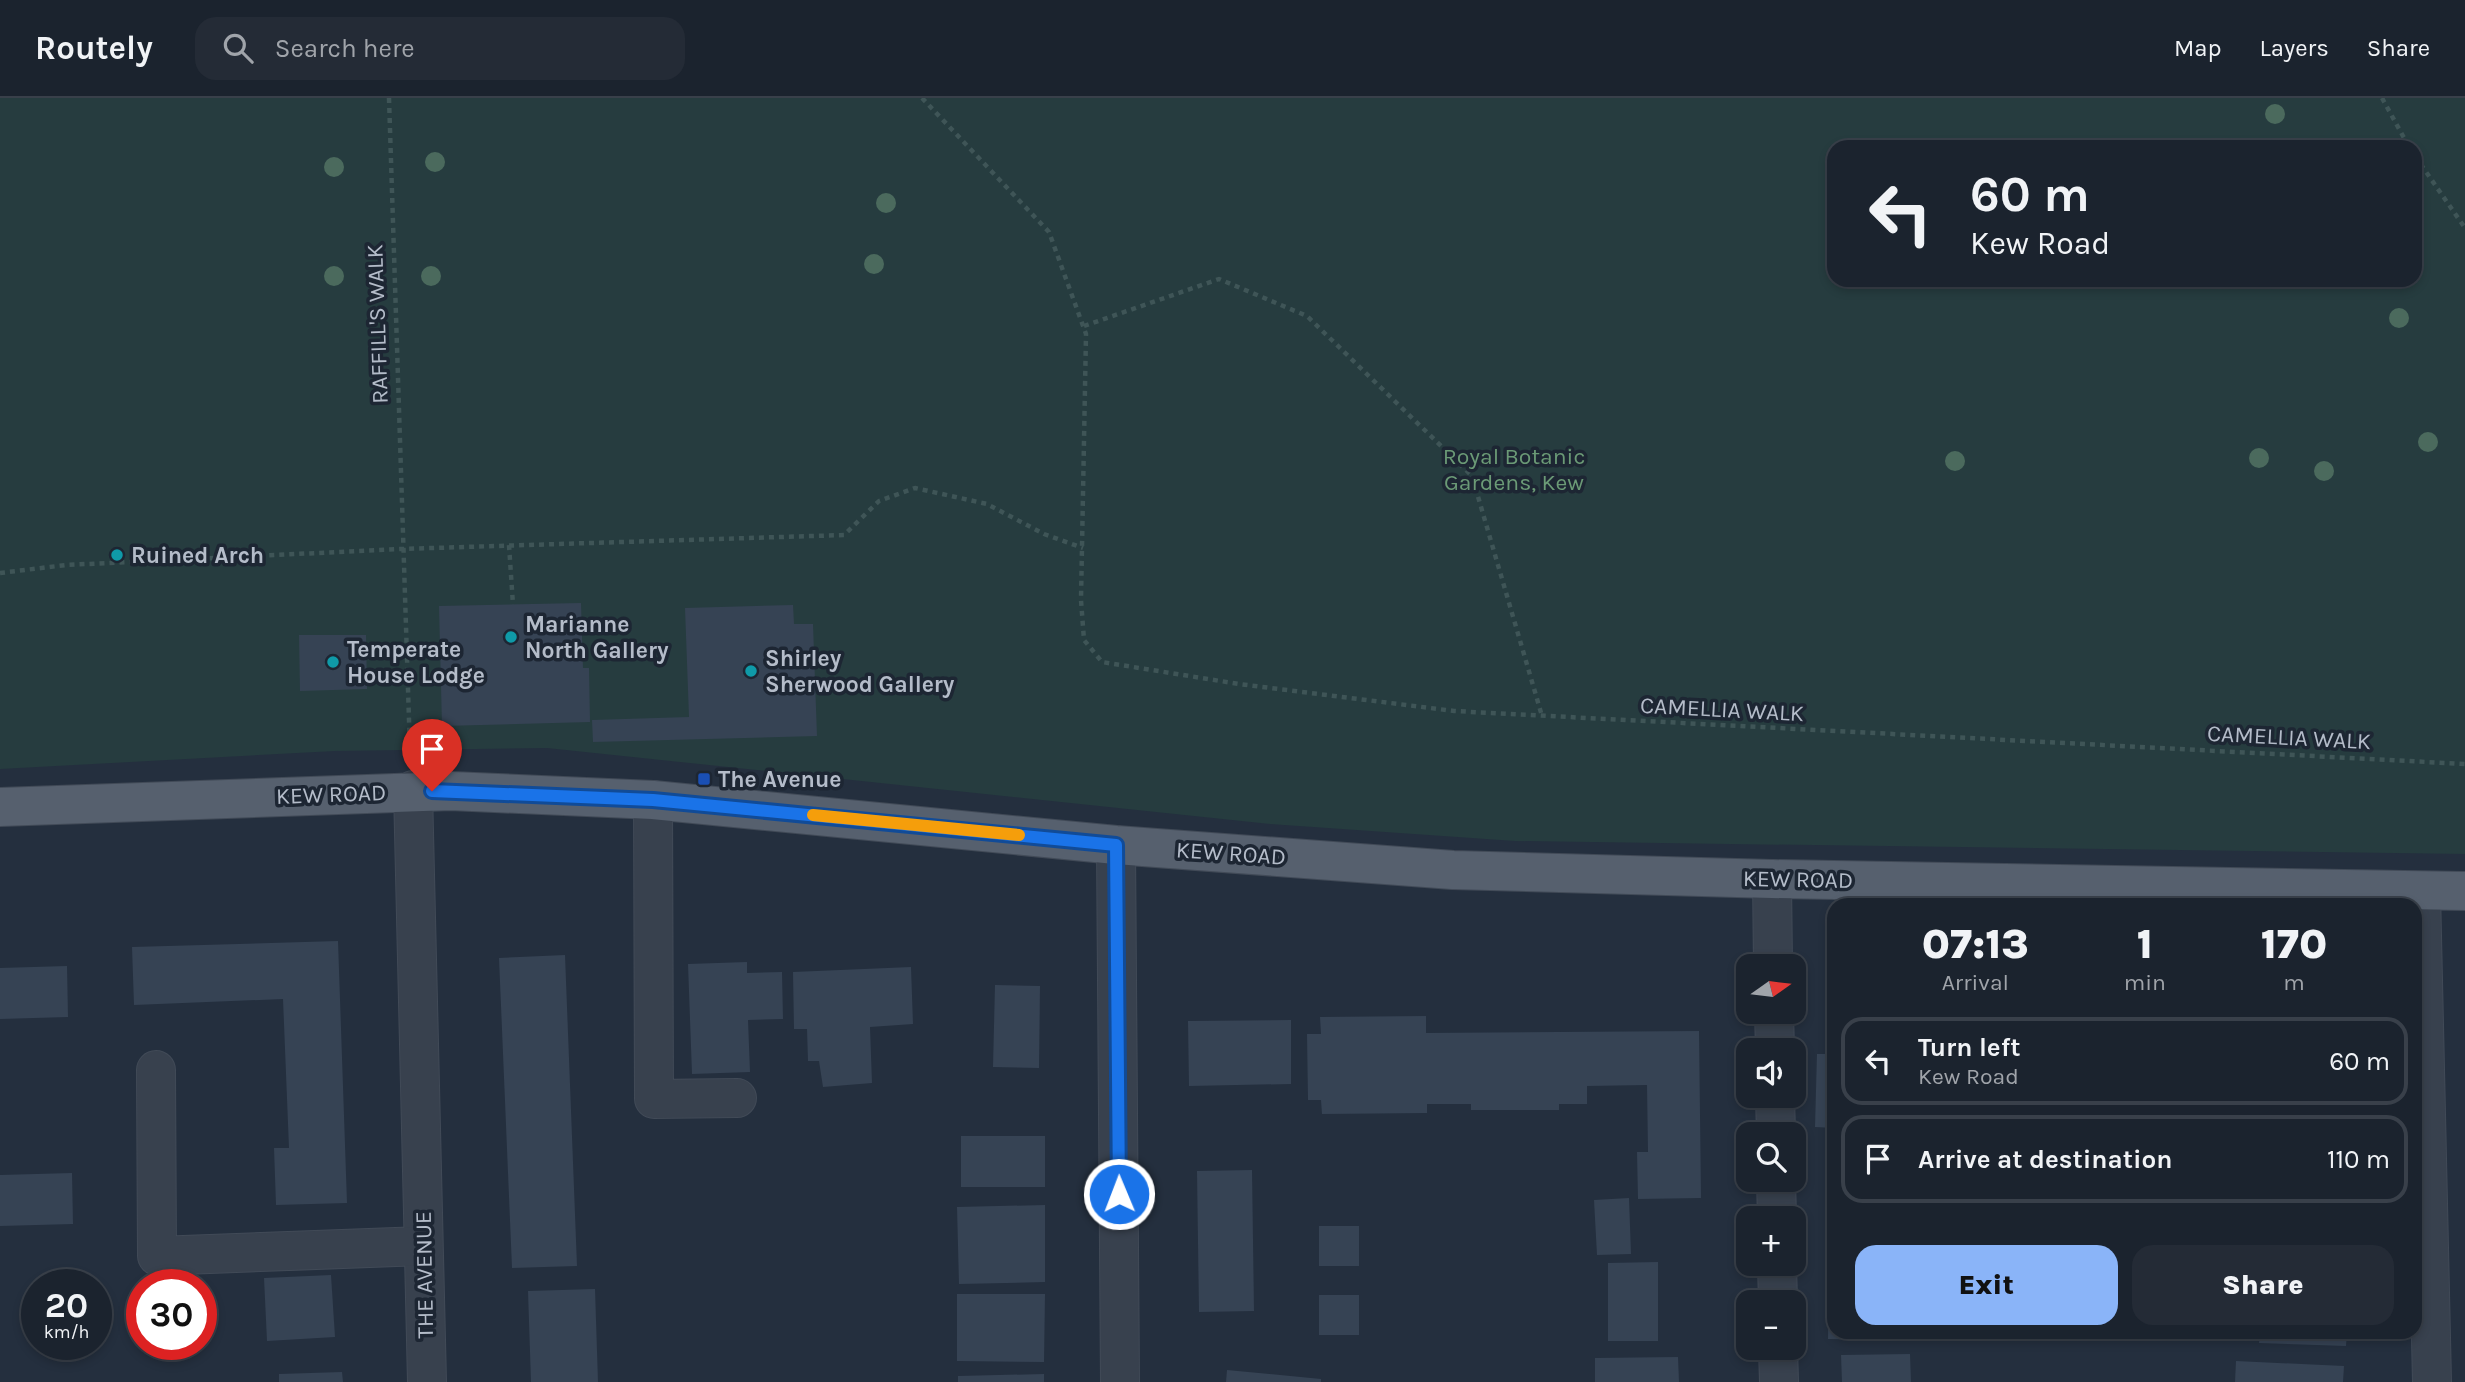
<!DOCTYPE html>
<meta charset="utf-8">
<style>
:root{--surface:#1b232e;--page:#242b36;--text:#f1f3f6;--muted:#a0a4aa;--line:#39404a;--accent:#8ab4f8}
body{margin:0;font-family:Karla,sans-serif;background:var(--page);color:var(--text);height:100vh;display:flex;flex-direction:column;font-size:26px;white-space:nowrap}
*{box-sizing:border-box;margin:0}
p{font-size:23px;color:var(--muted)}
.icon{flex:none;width:38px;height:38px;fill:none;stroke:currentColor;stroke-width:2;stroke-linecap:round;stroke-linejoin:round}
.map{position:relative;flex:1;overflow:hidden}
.drawer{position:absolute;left:1827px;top:800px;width:595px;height:441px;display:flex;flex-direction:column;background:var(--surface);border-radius:21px;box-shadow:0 4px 10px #0003,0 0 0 2px var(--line)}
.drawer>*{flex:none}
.guide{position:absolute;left:1827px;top:42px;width:595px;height:147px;border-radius:21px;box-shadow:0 4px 10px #0003,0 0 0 2px var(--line);background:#1b232e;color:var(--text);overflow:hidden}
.needle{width:46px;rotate:76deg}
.fabs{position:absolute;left:1736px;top:856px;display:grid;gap:14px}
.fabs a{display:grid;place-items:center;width:70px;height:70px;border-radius:14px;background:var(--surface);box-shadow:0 4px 10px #0003,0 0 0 2px var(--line);font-size:35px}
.speed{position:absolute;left:21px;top:1171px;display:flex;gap:14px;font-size:35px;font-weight:700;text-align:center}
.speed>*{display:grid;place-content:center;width:91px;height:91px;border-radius:50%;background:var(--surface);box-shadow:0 4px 10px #0003,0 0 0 2px var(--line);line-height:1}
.speed small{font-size:18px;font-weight:400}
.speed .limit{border:10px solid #d22;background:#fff;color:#111}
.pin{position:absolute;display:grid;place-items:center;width:60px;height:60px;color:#fff;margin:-72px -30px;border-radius:50% 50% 50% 0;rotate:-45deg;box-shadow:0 0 7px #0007}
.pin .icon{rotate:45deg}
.me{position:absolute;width:77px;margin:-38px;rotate:359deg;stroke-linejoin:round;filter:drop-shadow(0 0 5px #0008)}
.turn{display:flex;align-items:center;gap:24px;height:147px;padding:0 28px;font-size:32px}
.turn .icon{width:91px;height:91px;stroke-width:2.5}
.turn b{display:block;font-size:49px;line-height:60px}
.eta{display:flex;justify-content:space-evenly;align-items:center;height:119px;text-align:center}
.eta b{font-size:42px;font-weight:800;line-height:49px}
.button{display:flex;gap:14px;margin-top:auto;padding:14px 28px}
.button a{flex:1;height:80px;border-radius:21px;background:var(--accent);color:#111;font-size:28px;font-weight:800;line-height:80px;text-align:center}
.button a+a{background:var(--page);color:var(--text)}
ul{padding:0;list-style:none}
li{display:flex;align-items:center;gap:21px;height:88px;margin:0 14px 10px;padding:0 14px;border:4px solid var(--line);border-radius:21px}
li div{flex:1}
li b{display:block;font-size:26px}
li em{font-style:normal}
header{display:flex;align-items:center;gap:42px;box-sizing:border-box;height:98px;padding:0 35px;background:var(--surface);border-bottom:2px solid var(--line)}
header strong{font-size:33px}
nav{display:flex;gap:38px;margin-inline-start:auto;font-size:24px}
.search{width:490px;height:63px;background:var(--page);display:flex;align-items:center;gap:18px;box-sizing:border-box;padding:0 24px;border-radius:21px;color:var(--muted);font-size:26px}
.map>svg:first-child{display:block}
.green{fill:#263c3f;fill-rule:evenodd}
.building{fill:#364354}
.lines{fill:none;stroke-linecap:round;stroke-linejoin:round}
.minor-casing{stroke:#414a57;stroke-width:40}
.major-casing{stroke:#414a57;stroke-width:40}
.path{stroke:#3f5557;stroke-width:4.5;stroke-dasharray:5 5;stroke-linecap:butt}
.minor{stroke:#38414e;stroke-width:38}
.major{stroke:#56606e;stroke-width:38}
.tree{fill:#4b6a5d}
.route-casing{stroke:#114b97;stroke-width:18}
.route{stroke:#1a73e8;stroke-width:12}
.slow{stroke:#f59e0b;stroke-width:12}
.culture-dot{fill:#0f9aa8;stroke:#1d2633;stroke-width:2.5}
.transit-dot{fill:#1a4fb4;stroke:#1d2633;stroke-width:2.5}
.labels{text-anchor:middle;stroke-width:7;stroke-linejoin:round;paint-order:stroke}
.street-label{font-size:23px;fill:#b4bcc9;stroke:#1d2633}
.park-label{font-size:23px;fill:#6b9a76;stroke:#1d2633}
.poi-label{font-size:23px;font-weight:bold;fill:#b4bcc9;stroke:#1d2633;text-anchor:start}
</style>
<header>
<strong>Routely</strong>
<div class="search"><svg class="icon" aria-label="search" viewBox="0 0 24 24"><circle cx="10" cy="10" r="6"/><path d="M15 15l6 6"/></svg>Search here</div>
<nav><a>Map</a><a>Layers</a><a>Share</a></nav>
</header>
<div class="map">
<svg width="2465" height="1284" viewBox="0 0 2465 1284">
<rect width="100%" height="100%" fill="#242f3e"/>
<path class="green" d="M0 0H2465V756L1515 743 1270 726 547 650 335 653 0 671ZM1834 49H2415V182H1834Z"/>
<g class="building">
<polygon points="581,505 583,570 589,570 590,624 442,628 439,508"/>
<polygon points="793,507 794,526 813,526 817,638 593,644 592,622 689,619 685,510"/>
<polygon points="299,537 366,537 367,591 300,593"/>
<polygon points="338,843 347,1105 276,1107 274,1050 289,1050 283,901 134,907 132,849"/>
<polygon points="565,857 577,1168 512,1170 499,860"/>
<polygon points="747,864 747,875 782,874 783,921 748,922 750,974 692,976 688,866"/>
<polygon points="67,868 68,919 0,921 0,870"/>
<polygon points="911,869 913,926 870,929 872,985 823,989 819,963 808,963 807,931 794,931 793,874"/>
<polygon points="995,887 1040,888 1039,970 993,969"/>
<polygon points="1426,918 1426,935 1699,933 1701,1100 1638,1101 1637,1054 1648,1054 1647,987 1587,988 1587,1006 1559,1006 1559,1012 1471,1012 1471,1006 1427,1006 1427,1015 1322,1016 1321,1002 1308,1002 1307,936 1321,936 1320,919"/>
<polygon points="1291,922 1291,986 1189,988 1188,923"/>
<polygon points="1817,956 1834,956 1834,1030 1815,1029"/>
<rect x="961" y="1038" width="84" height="51"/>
<polygon points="1252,1072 1254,1213 1199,1214 1197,1073"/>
<polygon points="72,1075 73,1126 0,1128 0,1077"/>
<polygon points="1629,1100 1631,1156 1597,1157 1594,1102"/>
<polygon points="1045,1107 1045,1184 959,1186 957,1109"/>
<rect x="1319" y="1128" width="40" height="40"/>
<polygon points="1658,1164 1658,1243 1608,1243 1608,1165"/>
<polygon points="1829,1173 1834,1173 1834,1234 1883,1234 1882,1242 1828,1241"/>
<polygon points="331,1177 335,1239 267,1243 264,1180"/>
<polygon points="595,1191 598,1284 531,1284 528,1193"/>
<polygon points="957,1196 1045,1196 1044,1264 957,1263"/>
<rect x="1319" y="1197" width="40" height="40"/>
<polygon points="2260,1234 2347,1234 2346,1248 2259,1245"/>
<polygon points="1910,1256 1911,1284 1842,1284 1841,1257"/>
<polygon points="1678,1259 1679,1284 1595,1284 1595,1260"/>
<polygon points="2236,1263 2344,1268 2343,1284 2235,1284"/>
<polygon points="1227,1272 1321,1281 1321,1284 1226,1284"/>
<polygon points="342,1274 343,1284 279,1284 279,1276"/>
<polygon points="1044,1276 1044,1284 958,1284 958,1278"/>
</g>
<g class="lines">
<g class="minor-casing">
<g id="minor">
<polyline points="413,692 427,1284"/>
<polyline points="653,702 654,1001 737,1000"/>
<polyline points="1116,747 1120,1284"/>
<polyline points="1772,781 1773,868"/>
<polyline points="2421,793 2432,1284"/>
<polyline points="1774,914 1775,952"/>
<polyline points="156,972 157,1158 423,1148"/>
<polyline points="1775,998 1776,1036"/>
<polyline points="1776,1082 1777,1120"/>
<polyline points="1777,1166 1778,1204"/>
<polyline points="1778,1250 1779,1284"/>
</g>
</g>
<g class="major-casing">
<polyline id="major" points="0,709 451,693 653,702 1116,747 1453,772 1772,781 2465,793"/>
</g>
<g class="path">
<polyline points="389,0 410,653"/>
<polyline points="922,0 1049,134 1086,236 1081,502 1084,542 1102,564 1239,586 1454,613 2465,666"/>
<polyline points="2382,0 2409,49"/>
<polyline points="2415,58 2465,130"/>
<polyline points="1084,228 1219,181 1307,218 1472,378 1542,618"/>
<polyline points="509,447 513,507"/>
<polyline points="0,475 66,467 401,451 844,437 879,403 915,390 987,406 1044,436 1083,450"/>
</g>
<use href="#minor" class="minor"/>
<use href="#major" class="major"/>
</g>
<g class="tree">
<circle cx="2275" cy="16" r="10"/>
<circle cx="435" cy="64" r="10"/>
<circle cx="334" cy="69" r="10"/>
<circle cx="886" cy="105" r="10"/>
<circle cx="874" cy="166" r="10"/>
<circle cx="334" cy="178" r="10"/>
<circle cx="431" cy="178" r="10"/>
<circle cx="2399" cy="220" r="10"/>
<circle cx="2428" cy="344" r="10"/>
<circle cx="2259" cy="360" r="10"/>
<circle cx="1955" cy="363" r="10"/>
<circle cx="2324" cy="373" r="10"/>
</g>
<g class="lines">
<g class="route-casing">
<polyline id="route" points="432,693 653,702 1116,747 1119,1096"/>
</g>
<use href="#route" class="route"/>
<polyline class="slow" points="813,717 1019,737"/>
</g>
<g class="culture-dot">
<circle cx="117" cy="457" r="7"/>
<circle cx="511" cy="539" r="7"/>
<circle cx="333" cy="564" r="7"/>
<circle cx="751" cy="573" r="7"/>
</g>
<rect class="transit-dot" x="697" y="674" width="14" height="14" rx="3.5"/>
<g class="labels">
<g class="street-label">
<text transform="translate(377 226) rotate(-92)" y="8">RAFFILL'S WALK</text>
<text transform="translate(1722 611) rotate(3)" y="8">CAMELLIA WALK</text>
<text transform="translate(2289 639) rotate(3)" y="8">CAMELLIA WALK</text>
<text transform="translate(331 696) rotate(-2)" y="8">KEW ROAD</text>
<text transform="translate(1231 755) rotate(4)" y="8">KEW ROAD</text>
<text transform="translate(1798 781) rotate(1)" y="8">KEW ROAD</text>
<text transform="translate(424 1177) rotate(-91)" y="8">THE AVENUE</text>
</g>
<g class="park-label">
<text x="1514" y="366">Royal Botanic<tspan x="1514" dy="26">Gardens, Kew</tspan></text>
</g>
<g class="poi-label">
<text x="131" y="465">Ruined Arch</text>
<text x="525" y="534">Marianne<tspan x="525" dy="26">North Gallery</tspan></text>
<text x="347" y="559">Temperate<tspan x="347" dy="26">House Lodge</tspan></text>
<text x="765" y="568">Shirley<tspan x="765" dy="26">Sherwood Gallery</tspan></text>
<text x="718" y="689">The Avenue</text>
</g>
</g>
</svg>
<div class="fabs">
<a><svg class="needle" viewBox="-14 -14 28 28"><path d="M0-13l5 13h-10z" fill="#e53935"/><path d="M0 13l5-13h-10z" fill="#a0a4aa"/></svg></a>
<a><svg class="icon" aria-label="sound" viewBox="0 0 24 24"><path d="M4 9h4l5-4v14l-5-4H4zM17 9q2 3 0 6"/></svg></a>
<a><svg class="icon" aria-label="search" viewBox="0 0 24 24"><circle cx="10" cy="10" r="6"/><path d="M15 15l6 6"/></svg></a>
<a>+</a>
<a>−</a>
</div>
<div class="speed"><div>20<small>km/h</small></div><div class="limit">30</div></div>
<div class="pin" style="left:432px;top:693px;background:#d93025"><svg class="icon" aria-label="arrive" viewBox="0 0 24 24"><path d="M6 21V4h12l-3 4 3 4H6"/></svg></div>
<svg class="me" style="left:1119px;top:1096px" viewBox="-20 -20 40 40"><circle r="17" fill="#1a73e8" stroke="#fff" stroke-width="3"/><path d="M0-11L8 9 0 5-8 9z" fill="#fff"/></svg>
<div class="guide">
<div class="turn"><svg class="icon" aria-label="left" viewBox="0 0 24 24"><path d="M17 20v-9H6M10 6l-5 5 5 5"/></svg><div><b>60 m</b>Kew Road</div></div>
</div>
<section class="drawer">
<div class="eta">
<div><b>07:13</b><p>Arrival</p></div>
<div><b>1</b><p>min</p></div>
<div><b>170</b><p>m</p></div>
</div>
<ul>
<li><svg class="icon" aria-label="left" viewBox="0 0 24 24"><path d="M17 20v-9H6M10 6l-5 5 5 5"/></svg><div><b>Turn left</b><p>Kew Road</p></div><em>60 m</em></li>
<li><svg class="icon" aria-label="arrive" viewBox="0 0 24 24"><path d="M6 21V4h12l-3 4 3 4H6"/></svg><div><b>Arrive at destination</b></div><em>110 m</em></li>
</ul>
<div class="button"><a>Exit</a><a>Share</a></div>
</section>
</div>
